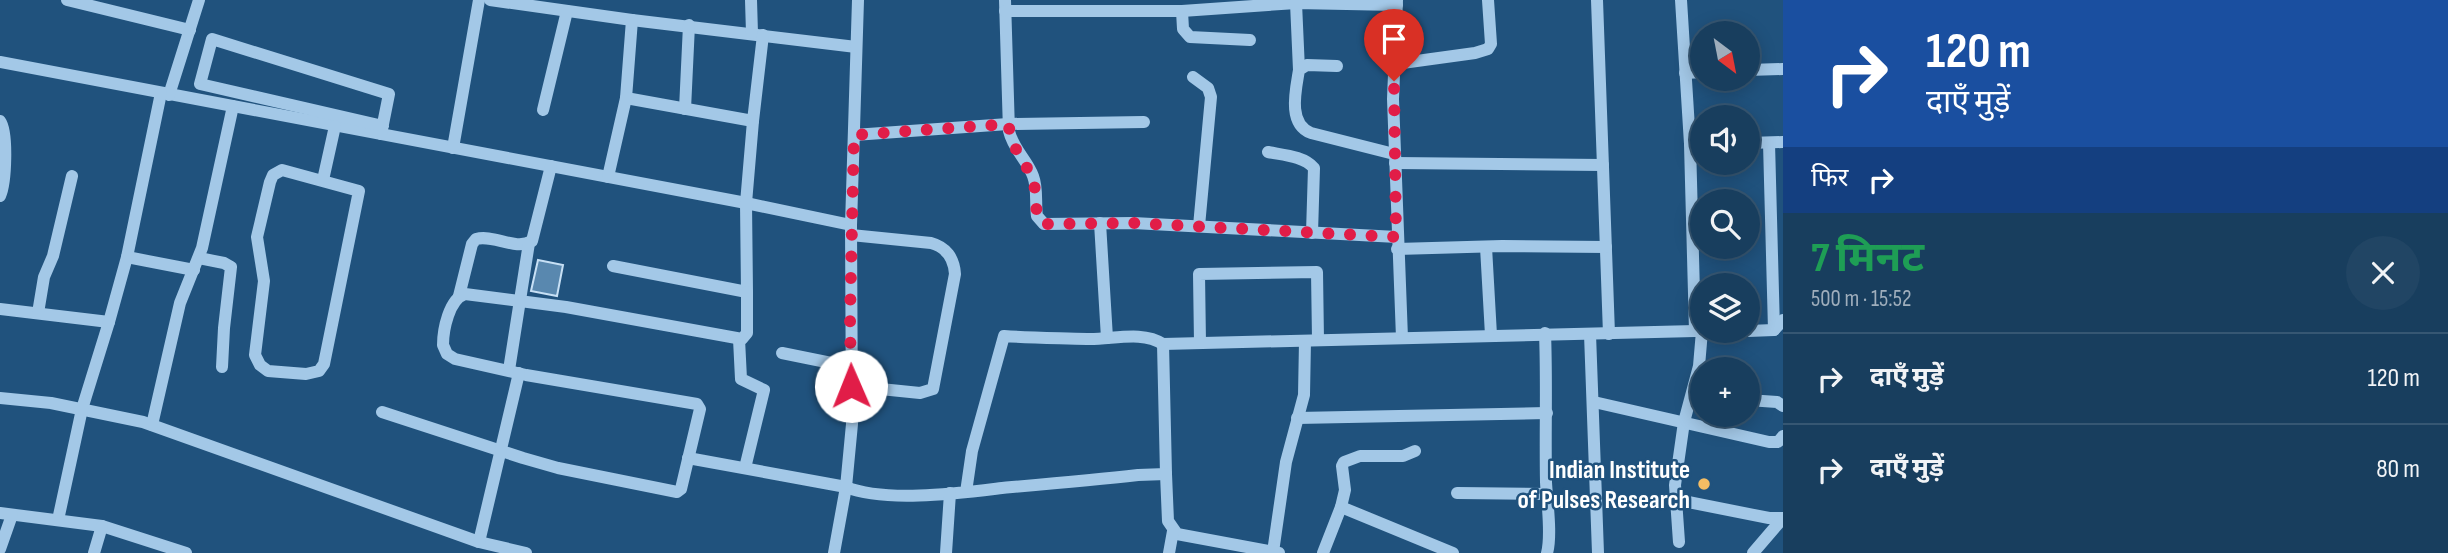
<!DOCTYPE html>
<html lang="hi">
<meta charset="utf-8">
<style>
:root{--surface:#183e5e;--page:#214564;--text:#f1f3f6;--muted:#9faebc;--line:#365773}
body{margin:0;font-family:"Sofia Sans Condensed","Noto Sans Devanagari",sans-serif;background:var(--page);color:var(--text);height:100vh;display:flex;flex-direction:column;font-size:26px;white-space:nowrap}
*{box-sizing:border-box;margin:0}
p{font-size:23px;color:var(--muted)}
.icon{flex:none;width:38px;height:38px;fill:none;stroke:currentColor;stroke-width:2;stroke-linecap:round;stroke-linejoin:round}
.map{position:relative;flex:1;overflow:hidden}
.drawer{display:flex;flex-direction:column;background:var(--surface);width:665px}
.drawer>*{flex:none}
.hud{background:#1a4fa0;color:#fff;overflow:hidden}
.needle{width:46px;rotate:148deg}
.buttons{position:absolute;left:1690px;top:21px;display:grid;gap:14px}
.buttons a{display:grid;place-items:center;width:70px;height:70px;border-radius:50%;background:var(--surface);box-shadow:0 4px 18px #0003,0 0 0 2px var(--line);font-size:35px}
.pin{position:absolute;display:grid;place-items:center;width:60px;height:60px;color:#fff;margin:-72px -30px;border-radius:50% 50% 50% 0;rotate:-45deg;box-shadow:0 0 7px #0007}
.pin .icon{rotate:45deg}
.me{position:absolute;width:77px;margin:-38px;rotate:359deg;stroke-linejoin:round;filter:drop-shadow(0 0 5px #0008)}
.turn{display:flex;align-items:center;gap:24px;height:147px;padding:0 28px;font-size:32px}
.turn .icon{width:91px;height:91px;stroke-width:2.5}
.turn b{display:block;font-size:49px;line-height:60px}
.then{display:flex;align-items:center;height:66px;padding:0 28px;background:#0003;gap:14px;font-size:26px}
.round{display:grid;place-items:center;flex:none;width:74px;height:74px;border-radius:37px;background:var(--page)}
.summary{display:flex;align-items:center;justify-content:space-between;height:119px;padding:0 28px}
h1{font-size:42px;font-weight:700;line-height:52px;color:#1e9e55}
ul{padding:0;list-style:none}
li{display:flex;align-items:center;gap:21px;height:91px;padding:0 28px;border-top:2px solid var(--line)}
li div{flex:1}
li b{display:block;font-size:26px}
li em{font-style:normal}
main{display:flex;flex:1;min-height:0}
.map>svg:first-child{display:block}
.building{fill:#5988af;stroke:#c7e0f5;stroke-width:2}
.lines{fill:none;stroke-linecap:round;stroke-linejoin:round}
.minor{stroke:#a3c8e7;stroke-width:12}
.route{stroke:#e11d48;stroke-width:12;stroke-dasharray:0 21.6}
.poi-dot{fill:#f4bd64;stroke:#20527d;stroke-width:2.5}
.labels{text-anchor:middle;stroke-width:5;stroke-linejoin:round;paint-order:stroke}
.poi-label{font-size:26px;font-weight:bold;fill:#fff;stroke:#20527d;text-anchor:end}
</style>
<main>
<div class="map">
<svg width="1783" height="553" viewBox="0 0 1783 553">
<rect width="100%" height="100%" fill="#20527d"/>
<polygon class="building" points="538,260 563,265 557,296 531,291"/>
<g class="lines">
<g class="minor">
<polyline points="67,0 190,30"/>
<polyline points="490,0 632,20 856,47"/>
<polyline points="751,0 752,33"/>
<path d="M1005 0 1009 131C1013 149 1027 160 1033 176 1038 189 1035 203 1037 216L1044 224 1133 223 1397 237"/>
<polyline points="1397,0 1393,99 1402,338"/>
<polyline points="1597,0 1609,334"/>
<polyline points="1681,0 1690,144 1703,144"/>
<polyline points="1296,3 1299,70"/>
<polyline points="1005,11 1182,11 1296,3 1397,5"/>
<polyline points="1182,11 1183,29 1190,37 1250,40"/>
<polyline points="632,20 626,98 753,121 763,35"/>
<polyline points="0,62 746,203 851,225"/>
<polyline points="1395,64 1475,53 1488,49 1491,44 1488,0"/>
<path d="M1337 66 1307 65 1299 70C1296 89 1287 124 1311 133L1394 154"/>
<polyline points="1748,70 1783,69"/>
<polyline points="1685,73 1703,72"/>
<polyline points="1193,77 1208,88 1211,97 1199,226"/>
<polyline points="169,95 199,0"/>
<polyline points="685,109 689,25"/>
<polyline points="543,110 567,11"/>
<path d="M0 121C8 132 6 183 0 196"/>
<polyline points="381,134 389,94 212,39 200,84 383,126"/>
<polyline points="854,135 1008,124 1144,122"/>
<polyline points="1748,143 1783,142"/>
<polyline points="1769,143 1774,330"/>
<polyline points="1690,144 1695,331 1733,331"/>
<polyline points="453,148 479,0"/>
<path d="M1268 152C1283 155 1304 156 1314 168L1312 233"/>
<polyline points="1395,163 1603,165"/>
<polygon points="282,170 359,191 324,364 319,371 306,374 268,371 260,365 255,355 264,281 257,237 270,182 273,175"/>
<polyline points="608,177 626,98"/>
<polyline points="323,180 335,126"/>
<polyline points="1100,223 1107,338"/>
<path d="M851 235 931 243C946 247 954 258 955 274L933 389 920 393 851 386"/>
<polyline points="1486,247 1491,335"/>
<polyline points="1397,249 1502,246 1606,247"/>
<polyline points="127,257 194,270"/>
<polyline points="199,258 224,263 231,267 224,328 222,367"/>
<polyline points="613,266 747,292 746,203 753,121"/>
<path d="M459 296 472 244 476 239C494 234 515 251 532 241L551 166"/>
<polyline points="0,309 109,322"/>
<polyline points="38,313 44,277 53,256 72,176"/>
<polyline points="1748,331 1774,330 1783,320"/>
<path d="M1545 333C1547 383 1545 432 1546 482 1547 502 1552 535 1547 553"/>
<polyline points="1590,334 1598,553"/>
<polyline points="739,339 741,379 764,390 745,468"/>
<polyline points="1200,343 1199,274 1317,272 1318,340"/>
<polyline points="1163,344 1695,331"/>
<polyline points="782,353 851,367"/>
<polyline points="509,370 529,243"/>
<polyline points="0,398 51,403 143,422 479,542 526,553"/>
<polyline points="1748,400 1777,402 1783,406"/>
<polyline points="1594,402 1769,442 1778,442 1783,436"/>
<path d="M382 412 523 458 558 468 677 492 681 489 700 409 697 404 526 375 455 359 447 354 443 345C443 330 449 299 465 294L566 307 742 339 747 333V292"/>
<polyline points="1297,418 1547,413"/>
<polyline points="152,425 180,303 202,248 233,106"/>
<path d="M688 458 846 487C885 503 960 493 1002 488 1047 484 1093 480 1138 475L1166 474 1163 344C1142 330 1111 340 1087 339 1059 338 1031 338 1004 336L972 451 966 492"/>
<polyline points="1166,474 1168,521 1177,534 1279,553"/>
<polyline points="1457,493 1547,494"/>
<polyline points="1688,502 1769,518 1783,518"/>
<polyline points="1341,507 1453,553"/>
<polyline points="0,513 102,526 186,553"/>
<polyline points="58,520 82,409 109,322 127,257 161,93"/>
<polyline points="479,542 519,373"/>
<polyline points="1679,542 1675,485 1684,422 1699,366 1702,331"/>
<polyline points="0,549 12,515"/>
<polyline points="1273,552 1286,462 1304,395 1305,341"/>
<polyline points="94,553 102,526"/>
<polyline points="834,553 846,487 852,424 851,225 858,0"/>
<polyline points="946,553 950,493"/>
<polyline points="1169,553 1173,531"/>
<polyline points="1323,553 1341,507 1345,490 1342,466 1344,462 1360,456 1403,456 1415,451"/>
<polyline points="1753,553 1783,518"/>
</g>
</g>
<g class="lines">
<polyline class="route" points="851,386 850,317 854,135 1008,124 1013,144 1034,180 1037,216 1044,224 1133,223 1396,237 1394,81"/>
</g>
<circle class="poi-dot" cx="1704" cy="484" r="7"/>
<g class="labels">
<g class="poi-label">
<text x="1690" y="478">Indian Institute<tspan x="1690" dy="30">of Pulses Research</tspan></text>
</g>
</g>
</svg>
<div class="buttons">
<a><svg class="needle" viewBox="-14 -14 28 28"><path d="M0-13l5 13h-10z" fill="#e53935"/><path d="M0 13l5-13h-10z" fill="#9faebc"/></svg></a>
<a><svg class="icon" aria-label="sound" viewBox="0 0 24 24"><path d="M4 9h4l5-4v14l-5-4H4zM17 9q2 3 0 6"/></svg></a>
<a><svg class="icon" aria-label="search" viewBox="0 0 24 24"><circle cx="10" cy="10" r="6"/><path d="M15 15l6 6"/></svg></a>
<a><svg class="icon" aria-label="layers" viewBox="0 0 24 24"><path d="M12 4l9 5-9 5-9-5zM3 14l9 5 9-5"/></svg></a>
<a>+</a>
</div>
<div class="pin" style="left:1394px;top:81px;background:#d93025"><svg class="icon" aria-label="arrive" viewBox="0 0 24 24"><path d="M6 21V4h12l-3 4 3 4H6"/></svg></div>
<svg class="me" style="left:851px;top:386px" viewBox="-20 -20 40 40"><circle r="19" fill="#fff"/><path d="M0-13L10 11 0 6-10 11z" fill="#e11d48"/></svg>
</div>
<section class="drawer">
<div class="hud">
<div class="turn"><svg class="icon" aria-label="right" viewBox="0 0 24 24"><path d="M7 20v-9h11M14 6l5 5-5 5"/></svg><div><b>120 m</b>दाएँ मुड़ें</div></div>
<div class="then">फिर<svg class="icon" aria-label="right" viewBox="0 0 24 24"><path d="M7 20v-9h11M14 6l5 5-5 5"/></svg></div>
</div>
<div class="summary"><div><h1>7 मिनट</h1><p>500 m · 15:52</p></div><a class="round"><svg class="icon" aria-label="close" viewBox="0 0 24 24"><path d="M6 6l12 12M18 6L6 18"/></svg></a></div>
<ul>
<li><svg class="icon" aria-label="right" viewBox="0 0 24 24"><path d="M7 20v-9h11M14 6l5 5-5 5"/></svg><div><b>दाएँ मुड़ें</b></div><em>120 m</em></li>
<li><svg class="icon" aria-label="right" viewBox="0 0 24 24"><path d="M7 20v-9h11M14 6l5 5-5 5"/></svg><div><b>दाएँ मुड़ें</b></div><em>80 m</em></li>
</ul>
</section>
</main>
